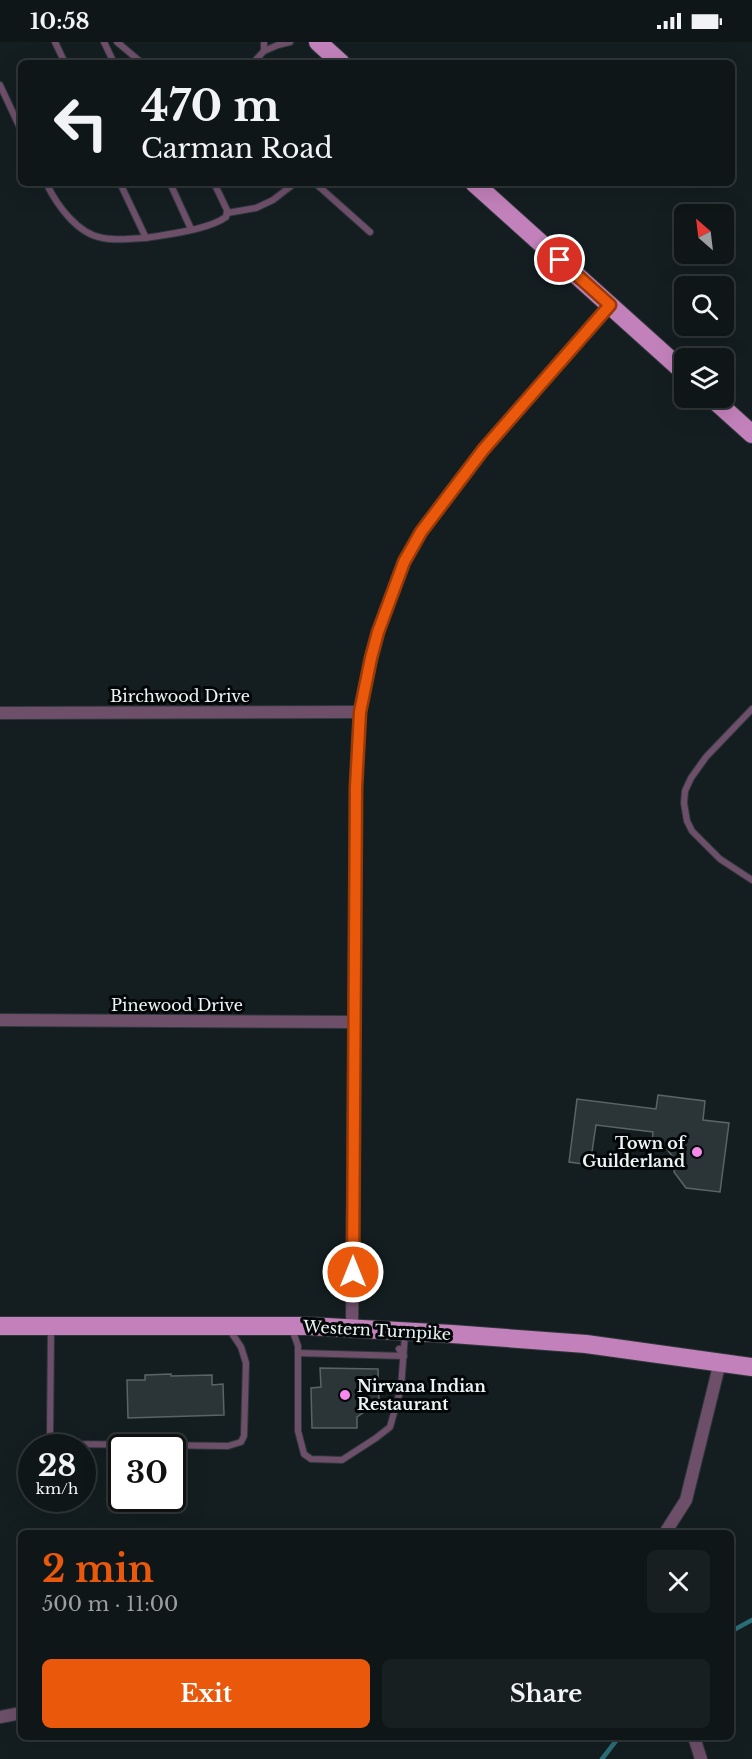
<!DOCTYPE html>
<meta charset="utf-8">
<style>
:root{--surface:#0f1618;--page:#181f21;--text:#f1f3f6;--muted:#9b9fa2;--line:#2f3537;--accent:#ea580c}
body{margin:0;font-family:"Libre Baskerville",serif;background:var(--page);color:var(--text);height:100vh;display:flex;flex-direction:column;font-size:22px;white-space:nowrap}
*{box-sizing:border-box;margin:0}
p{font-size:20px;color:var(--muted)}
.icon{flex:none;width:33px;height:33px;fill:none;stroke:currentColor;stroke-width:2;stroke-linecap:round;stroke-linejoin:round}
.map{position:relative;flex:1;overflow:hidden}
.details{position:absolute;left:18px;top:1488px;width:716px;height:210px;display:flex;flex-direction:column;background:var(--surface);border-radius:9px;box-shadow:0 6px 24px #0002,0 0 0 2px var(--line)}
.details>*{flex:none}
.banner{position:absolute;left:18px;top:18px;width:717px;height:126px;border-radius:9px;box-shadow:0 6px 24px #0002,0 0 0 2px var(--line);background:#0f1618;color:var(--text);overflow:hidden}
.needle{width:39px;rotate:332deg}
.tools{position:absolute;left:674px;top:162px;display:grid;gap:12px}
.tools a{display:grid;place-items:center;width:60px;height:60px;border-radius:9px;background:var(--surface);box-shadow:0 6px 24px #0002,0 0 0 2px var(--line);font-size:30px}
.speed{position:absolute;left:18px;top:1392px;display:flex;gap:12px;font-size:30px;font-weight:700;text-align:center}
.speed>*{display:grid;place-content:center;width:78px;height:78px;border-radius:50%;background:var(--surface);box-shadow:0 6px 24px #0002,0 0 0 2px var(--line);line-height:1}
.speed small{font-size:15px;font-weight:400}
.speed .limit{border:3px solid #111;border-radius:9px;background:#fff;color:#111}
.pin{position:absolute;display:grid;place-items:center;width:51px;height:51px;color:#fff;margin:-26px;border:3px solid #fff;border-radius:50%;box-shadow:0 2px 6px #0007}
.me{position:absolute;width:66px;margin:-33px;rotate:0deg;stroke-linejoin:round;filter:drop-shadow(0 0 4px #0008)}
.turn{display:flex;align-items:center;gap:21px;height:126px;padding:0 24px;font-size:27px}
.turn .icon{width:78px;height:78px;stroke-width:2.5}
.turn b{display:block;font-size:42px;line-height:51px}
.round{display:grid;place-items:center;flex:none;width:63px;height:63px;border-radius:9px;background:var(--page)}
.summary{display:flex;align-items:center;justify-content:space-between;height:102px;padding:0 24px}
h1{font-size:36px;font-weight:800;line-height:45px;color:var(--accent)}
.action{display:flex;gap:12px;margin-top:auto;padding:12px 24px}
.action a{flex:1;height:69px;border-radius:9px;background:var(--accent);color:#fff;font-size:24px;font-weight:800;line-height:69px;text-align:center}
.action a+a{background:var(--page);color:var(--text)}
.status{display:flex;justify-content:space-between;align-items:center;height:42px;padding:0 30px;background:var(--surface);direction:ltr}
.status svg{height:16px;fill:currentColor}
.map>svg:first-child{display:block}
.lines{fill:none;stroke-linecap:round;stroke-linejoin:round}
.stream{stroke:#2c707a;stroke-width:4.5}
.building{fill:#2b3537;stroke:#586466;stroke-width:1.5}
.lane-casing{stroke:#2e383a;stroke-width:8}
.street-casing{stroke:#2e383a;stroke-width:14}
.primary-casing{stroke:#2e383a;stroke-width:20}
.lane{stroke:#6e4f6a;stroke-width:6}
.street{stroke:#6e4f6a;stroke-width:12}
.primary{stroke:#c281ba;stroke-width:18}
.route-casing{stroke:#983908;stroke-width:15}
.route{stroke:#ea580c;stroke-width:10}
.poi-dot{fill:#f788ec;stroke:#040708;stroke-width:2}
.labels{text-anchor:middle;stroke-width:6;stroke-linejoin:round;paint-order:stroke}
.street-label{font-size:16px;fill:#eef4f6;stroke:#040708}
.poi-label{font-size:16px;font-weight:bold;fill:#eef4f6;stroke:#040708;text-anchor:end}
</style>
<div class="status"><b>10:58</b><svg viewBox="0 0 49 12"><path d="M0 12V9h3v3zM5 12V6h3v6zM10 12V3h3v9zM15 12V0h3v12zM26 1h20v11H26zM47 4h2v5h-2z"/></svg></div>
<div class="map">
<svg width="752" height="1717" viewBox="0 0 752 1717">
<rect width="100%" height="100%" fill="#141e20"/>
<g class="lines">
<g class="stream">
<polyline points="730,1590 752,1578"/>
<polyline points="602,1717 619,1695"/>
</g>
</g>
<g class="building">
<polygon points="658,1053 705,1059 703,1078 729,1081 720,1150 686,1146 674,1130 676,1119 662,1101 652,1100 653,1090 596,1083 590,1123 569,1120 577,1057 656,1067"/>
<polygon points="320,1326 378,1327 379,1360 357,1375 357,1386 312,1386 311,1346 321,1345"/>
<polygon points="171,1332 171,1334 212,1333 212,1343 223,1342 224,1373 128,1376 127,1338 145,1338 145,1333"/>
</g>
<g class="lines">
<g class="lane-casing">
<g id="lane">
<polyline points="55,0 65,21"/>
<polyline points="104,0 114,21"/>
<polyline points="117,0 142,21"/>
<polyline points="264,9 278,3 290,0"/>
<polyline points="253,21 264,9 264,0"/>
<polyline points="0,43 21,88"/>
<path d="M46 141C57 163 77 192 103 196 116 199 132 196 146 196"/>
<path d="M120 141 146 196C168 192 208 188 226 175L227 168 214 141"/>
<polyline points="170,141 191,187"/>
<polyline points="315,141 370,190"/>
<polyline points="227,171 256,166 273,158 295,141"/>
<polyline points="752,667 706,715 691,736 685,749 684,761 687,779 692,789 720,817 752,838"/>
<polyline points="292,1287 298,1304 298,1389 304,1412 311,1417 342,1418 376,1396 390,1385 401,1346 405,1292"/>
<path d="M51 1288 50 1393C55 1402 65 1401 74 1402L228 1404 241 1400 244 1394 246 1321 241 1305 229 1287"/>
<polyline points="298,1311 404,1314 399,1307"/>
</g>
</g>
<g class="street-casing">
<g id="street">
<polyline points="0,671 360,670"/>
<polyline points="0,978 353,980"/>
<polyline points="352,1286 356,745 360,670 371,617 378,590 404,520 421,490 483,408 610,263"/>
<polyline points="665,1491 686,1458 720,1320"/>
<polyline points="0,1675 21,1671"/>
<polyline points="694,1695 701,1717"/>
</g>
</g>
<g class="primary-casing">
<g id="primary">
<polyline points="318,0 341,21"/>
<polyline points="474,141 684,330"/>
<polyline points="712,356 752,392"/>
<polyline points="0,1284 308,1284 452,1292 586,1302 752,1325"/>
</g>
</g>
<use href="#lane" class="lane"/>
<use href="#street" class="street"/>
<use href="#primary" class="primary"/>
</g>
<g class="lines">
<g class="route-casing">
<polyline id="route" points="353,1230 356,745 360,670 371,616 378,590 404,520 421,490 483,408 610,263 560,218"/>
</g>
<use href="#route" class="route"/>
</g>
<g class="poi-dot">
<circle cx="697" cy="1110" r="6"/>
<circle cx="345" cy="1353" r="6"/>
</g>
<g class="labels">
<g class="street-label">
<text x="180" y="660">Birchwood Drive</text>
<text x="177" y="969">Pinewood Drive</text>
<text transform="translate(377 1288) rotate(3)" y="6">Western Turnpike</text>
</g>
<g class="poi-label">
<text x="685" y="1107">Town of<tspan x="685" dy="18">Guilderland</tspan></text>
<text x="357" y="1350" text-anchor="start">Nirvana Indian<tspan x="357" dy="18">Restaurant</tspan></text>
</g>
</g>
</svg>
<div class="tools">
<a><svg class="needle" viewBox="-14 -14 28 28"><path d="M0-13l5 13h-10z" fill="#e53935"/><path d="M0 13l5-13h-10z" fill="#9b9fa2"/></svg></a>
<a><svg class="icon" aria-label="search" viewBox="0 0 24 24"><circle cx="10" cy="10" r="6"/><path d="M15 15l6 6"/></svg></a>
<a><svg class="icon" aria-label="layers" viewBox="0 0 24 24"><path d="M12 4l9 5-9 5-9-5zM3 14l9 5 9-5"/></svg></a>
</div>
<div class="speed"><div>28<small>km/h</small></div><div class="limit">30</div></div>
<div class="pin" style="left:560px;top:218px;background:#d93025"><svg class="icon" aria-label="arrive" viewBox="0 0 24 24"><path d="M6 21V4h12l-3 4 3 4H6"/></svg></div>
<svg class="me" style="left:353px;top:1230px" viewBox="-20 -20 40 40"><circle r="17" fill="#ea580c" stroke="#fff" stroke-width="3"/><path d="M0-11L8 9 0 5-8 9z" fill="#fff"/></svg>
<div class="banner">
<div class="turn"><svg class="icon" aria-label="left" viewBox="0 0 24 24"><path d="M17 20v-9H6M10 6l-5 5 5 5"/></svg><div><b>470 m</b>Carman Road</div></div>
</div>
<section class="details">
<div class="summary"><div><h1>2 min</h1><p>500 m · 11:00</p></div><a class="round"><svg class="icon" aria-label="close" viewBox="0 0 24 24"><path d="M6 6l12 12M18 6L6 18"/></svg></a></div>
<div class="action"><a>Exit</a><a>Share</a></div>
</section>
</div>
